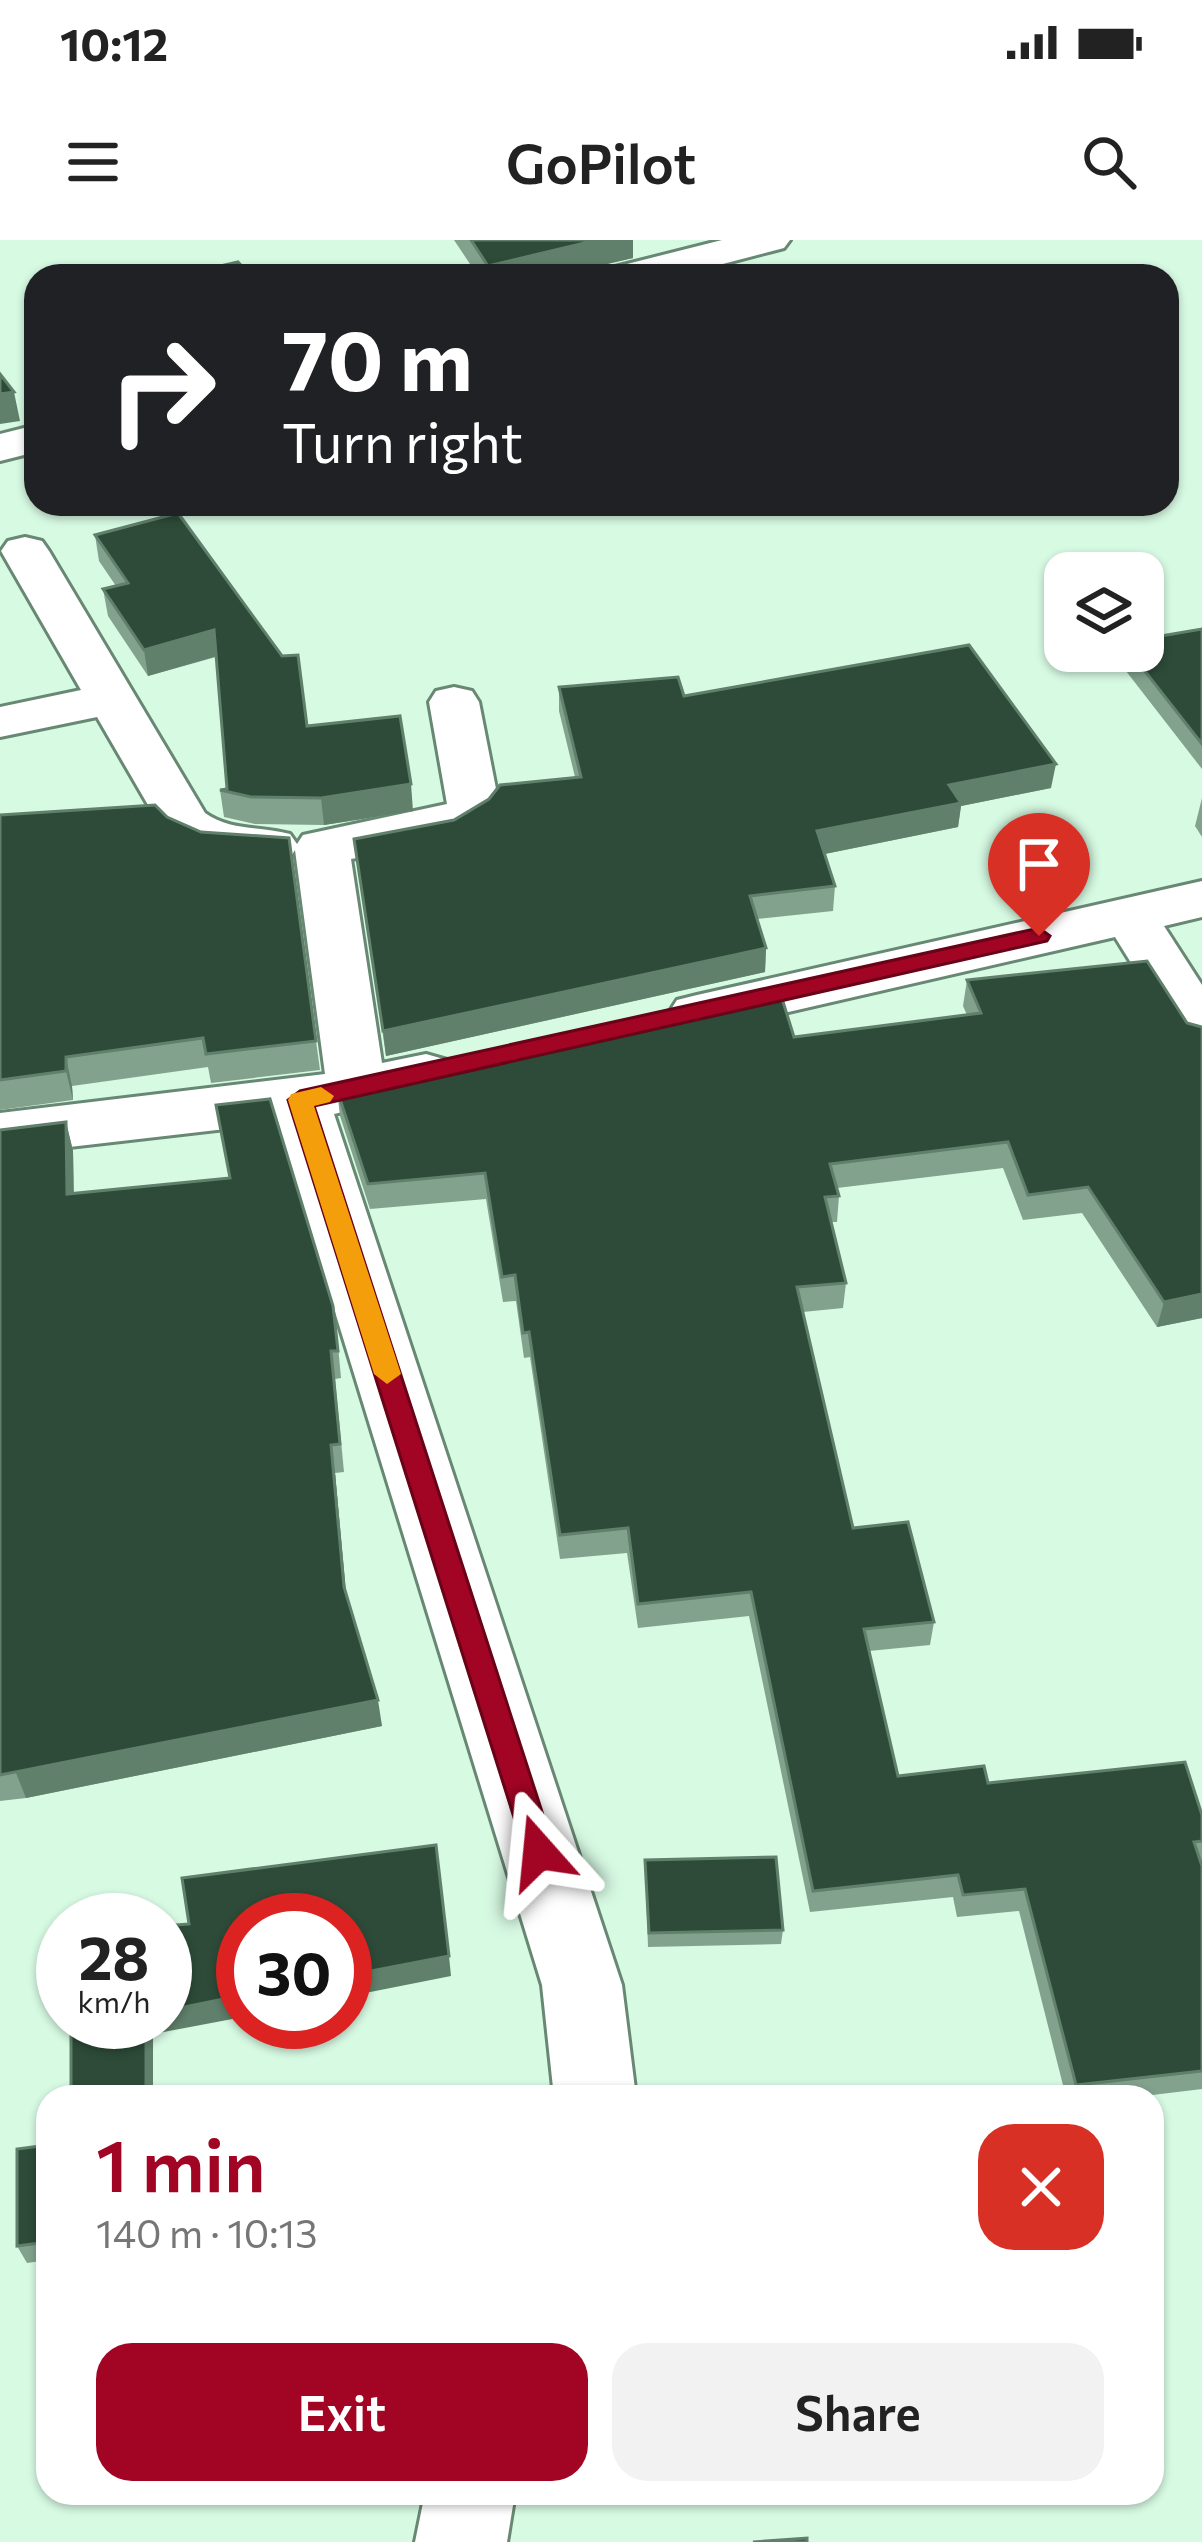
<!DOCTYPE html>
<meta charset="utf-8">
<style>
:root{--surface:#fff;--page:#f2f2f2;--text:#222;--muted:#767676;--accent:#a20424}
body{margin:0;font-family:Commissioner,sans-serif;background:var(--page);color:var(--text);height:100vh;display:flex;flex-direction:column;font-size:45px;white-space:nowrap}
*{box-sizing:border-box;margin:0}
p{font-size:39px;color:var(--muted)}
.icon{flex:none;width:66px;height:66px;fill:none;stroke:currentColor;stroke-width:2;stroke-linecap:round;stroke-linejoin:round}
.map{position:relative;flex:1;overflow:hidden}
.panel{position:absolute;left:36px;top:1845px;width:1128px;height:420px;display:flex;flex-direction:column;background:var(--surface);border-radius:36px;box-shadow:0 3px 9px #0004}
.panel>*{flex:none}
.top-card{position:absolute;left:24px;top:24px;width:1155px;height:252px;border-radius:36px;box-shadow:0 3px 9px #0004;background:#202124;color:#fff;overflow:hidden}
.fabs{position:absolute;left:1044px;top:312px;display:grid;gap:24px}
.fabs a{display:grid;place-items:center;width:120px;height:120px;border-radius:24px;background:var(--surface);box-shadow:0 3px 9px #0004;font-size:60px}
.speed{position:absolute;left:36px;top:1653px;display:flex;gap:24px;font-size:60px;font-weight:700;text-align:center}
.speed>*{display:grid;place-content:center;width:156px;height:156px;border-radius:50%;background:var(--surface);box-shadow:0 3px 9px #0004;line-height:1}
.speed small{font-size:30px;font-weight:400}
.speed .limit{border:18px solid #d22;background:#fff;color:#111}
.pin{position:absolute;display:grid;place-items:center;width:102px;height:102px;color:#fff;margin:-123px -51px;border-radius:50% 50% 50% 0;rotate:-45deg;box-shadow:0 0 12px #0007}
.pin .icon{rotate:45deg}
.me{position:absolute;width:132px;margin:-66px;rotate:342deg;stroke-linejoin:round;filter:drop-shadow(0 0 9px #0008)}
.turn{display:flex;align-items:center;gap:42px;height:252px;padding:0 60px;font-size:54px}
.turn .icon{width:156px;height:156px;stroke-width:2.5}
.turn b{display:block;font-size:84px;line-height:102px}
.round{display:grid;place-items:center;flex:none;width:126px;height:126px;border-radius:36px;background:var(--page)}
.summary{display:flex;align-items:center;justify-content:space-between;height:204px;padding:0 60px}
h1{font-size:72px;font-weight:600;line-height:90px;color:var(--accent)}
.cta{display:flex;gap:24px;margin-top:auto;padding:24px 60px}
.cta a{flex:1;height:138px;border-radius:36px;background:var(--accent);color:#fff;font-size:48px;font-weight:600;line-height:138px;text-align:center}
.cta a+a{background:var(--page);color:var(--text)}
.status{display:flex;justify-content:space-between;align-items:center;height:84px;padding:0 60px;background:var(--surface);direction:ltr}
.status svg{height:33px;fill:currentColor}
header{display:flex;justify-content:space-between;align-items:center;height:156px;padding:0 60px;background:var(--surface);font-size:54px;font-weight:600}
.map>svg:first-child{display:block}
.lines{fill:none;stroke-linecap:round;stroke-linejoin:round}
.street-casing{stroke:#688874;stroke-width:6}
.street{fill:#fff;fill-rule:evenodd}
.wall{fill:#82a28e}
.shaded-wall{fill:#60806b}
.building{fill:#2d4b38;stroke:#60806b;stroke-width:3}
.route{fill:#a20424;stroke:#690317;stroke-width:3}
.slow{fill:#f59e0b}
</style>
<div class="status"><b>10:12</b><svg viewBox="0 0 49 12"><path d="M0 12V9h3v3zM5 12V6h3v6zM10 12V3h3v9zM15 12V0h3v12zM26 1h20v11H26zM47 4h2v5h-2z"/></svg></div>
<header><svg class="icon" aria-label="menu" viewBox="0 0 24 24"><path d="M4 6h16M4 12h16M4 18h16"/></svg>GoPilot<svg class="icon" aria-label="search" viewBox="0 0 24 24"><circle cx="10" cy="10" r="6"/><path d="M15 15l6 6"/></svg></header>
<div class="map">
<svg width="1202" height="2302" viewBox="0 0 1202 2302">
<rect width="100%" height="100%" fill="#d7fae3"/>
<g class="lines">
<g class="street-casing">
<g id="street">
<polygon points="722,0 790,0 784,8 677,36 609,36 615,27"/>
<polygon points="36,185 36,212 0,221 0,194"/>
<path d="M25 297 42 301 49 311 205 573C230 591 260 586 290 594L297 604 303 595 447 564 429 462 436 451 454 447 472 451 479 462 499 564C474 612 399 610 351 619L382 823 426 814 447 820 455 834 447 848 334 874 622 1745 636 1857H554L542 1745 277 883 0 915V873L325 834 295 610 290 618 271 623 189 613 166 596 97 477 0 497V467L81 450 1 311 8 301Z"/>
<polygon points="1202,641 1202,677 1164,686 1202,745 1202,811 1182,805 1115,697 697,793 677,788 668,774 677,760 697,755"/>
<polygon points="425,2253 515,2253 507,2302 415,2302"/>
</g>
</g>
<use href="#street" class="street"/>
</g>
<g class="wall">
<polygon points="454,0 633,0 633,18 555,36 478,36"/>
<polygon points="95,295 307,486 413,571 324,585 255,584 224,577 220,550 227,549 216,417 148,436 108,376 103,349 116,346 99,321"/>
<polygon points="1202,389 1202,529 1119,422 1121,411 1143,411"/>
<polygon points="559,447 684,456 1051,548 961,566 958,587 824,614 835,646 833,671 757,679 766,708 765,732 386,816 354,599 454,580 575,537 559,471"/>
<polygon points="1202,558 1202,597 1195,586"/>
<polygon points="0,575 316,801 320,830 211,843 208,827 72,846 73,860 0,870"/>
<polygon points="967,740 1202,1078 1157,1087 1082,973 1023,980 1003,928 837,948 839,956 837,982 831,982 846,1043 843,1068 803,1072 853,1288 934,1382 930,1405 869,1411 898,1536 988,1543 1202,1575 1202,1849 1136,1857 1066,1857 1019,1671 957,1677 953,1657 810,1672 749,1376 638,1388 627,1313 560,1319 530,1117 524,1118 516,1061 503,1062 486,959 370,969 340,876 337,850 794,797 967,775 963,766"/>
<polygon points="66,882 73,911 74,954 337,1094 341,1138 335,1139 344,1232 335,1233 346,1355 382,1486 26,1558 0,1561 0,890"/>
<polygon points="645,1620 783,1690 781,1704 648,1707"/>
<polygon points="48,1905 48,2020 27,2023 17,2006"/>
</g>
<g class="shaded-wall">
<polygon points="597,0 633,0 633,18 555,36 488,36 488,26"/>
<polygon points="14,152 20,181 0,184 0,154"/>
<polygon points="214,390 217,416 148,436 144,410"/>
<polygon points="1056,524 1051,548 961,566 958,587 815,616 817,591 949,545"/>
<polygon points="411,544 413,571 324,585 321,558"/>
<polygon points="766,708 765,732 386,816 383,791"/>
<polygon points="66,817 72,846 73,860 66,831"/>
<polygon points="66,882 73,911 74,983 67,954"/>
<polygon points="1202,1054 1202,1078 1157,1087 1164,1062"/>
<polygon points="331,1205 335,1233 348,1373 344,1347"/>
<polygon points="378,1460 382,1486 26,1558 16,1533"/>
<polygon points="449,1716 451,1736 345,1757 345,1736"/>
<polygon points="243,1755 243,1777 153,1794 153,1857 146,1857 146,1782 165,1782 165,1771"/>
</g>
<g class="building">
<polygon points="471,0 597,0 488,26"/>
<polygon points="238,22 251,36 177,36"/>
<polygon points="115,27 121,36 69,36"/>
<polygon points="0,134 14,152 0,154"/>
<polygon points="178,273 282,416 298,415 307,486 400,476 411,544 321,558 251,557 220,550 227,549 214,390 144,410 103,349 128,343 95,295"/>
<polygon points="1202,389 1202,504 1129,411 1143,411 1143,399"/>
<polygon points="969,405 1056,524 949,545 961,563 817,591 835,646 750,656 766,708 383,791 354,599 454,580 489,559 500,545 581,537 559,447 678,437 684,456"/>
<polygon points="155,565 167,577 201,592 289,598 316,801 206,814 203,798 66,817 66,831 0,840 0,575"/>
<polygon points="1147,721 1187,783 1202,787 1202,1054 1164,1062 1088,947 1028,955 1008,902 830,924 839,956 825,957 846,1043 797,1047 853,1288 908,1282 934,1382 864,1389 898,1536 984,1526 988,1543 1185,1522 1202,1575 1202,1601 1194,1602 1202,1626 1202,1831 1076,1845 1025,1649 963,1655 958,1635 813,1651 751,1352 638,1364 628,1288 560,1295 529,1092 523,1093 515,1035 502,1037 485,933 368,944 337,850 780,752 794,797 981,773 967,740"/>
<polygon points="270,859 333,1066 338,1111 331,1111 340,1204 331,1205 344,1347 378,1460 0,1535 0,890 66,882 67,954 230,938 216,865"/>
<polygon points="436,1605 449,1716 345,1736 345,1680 243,1680 243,1755 165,1771 165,1686 189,1684 182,1638"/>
<polygon points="776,1617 783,1690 649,1693 645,1620"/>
<rect x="71" y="1782" width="75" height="75"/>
<polygon points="48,1905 48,2002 17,2006 17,1909"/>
<polygon points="807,2298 807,2302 753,2302"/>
</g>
<polygon class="route" points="1039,688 1050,696 1047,701 314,866 555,1612 551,1622 539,1626 528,1622 288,860 300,851"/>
<polygon class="slow" points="321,847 334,856 330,862 314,866 401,1134 387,1144 374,1134 288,860 291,854"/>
</svg>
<div class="fabs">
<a><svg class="icon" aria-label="layers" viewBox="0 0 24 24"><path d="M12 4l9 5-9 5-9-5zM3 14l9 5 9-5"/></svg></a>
</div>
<div class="speed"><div>28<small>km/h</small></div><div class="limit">30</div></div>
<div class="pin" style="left:1039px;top:696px;background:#d93025"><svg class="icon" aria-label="arrive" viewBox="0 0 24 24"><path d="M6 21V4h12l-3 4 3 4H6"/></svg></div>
<svg class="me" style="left:539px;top:1612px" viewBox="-20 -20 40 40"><path d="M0-17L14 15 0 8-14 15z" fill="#a20424" stroke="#fff" stroke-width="4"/></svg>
<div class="top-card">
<div class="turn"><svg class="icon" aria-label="right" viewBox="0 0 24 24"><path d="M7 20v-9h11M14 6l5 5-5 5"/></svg><div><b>70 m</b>Turn right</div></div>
</div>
<section class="panel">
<div class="summary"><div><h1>1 min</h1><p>140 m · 10:13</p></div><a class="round" style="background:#d93025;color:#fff"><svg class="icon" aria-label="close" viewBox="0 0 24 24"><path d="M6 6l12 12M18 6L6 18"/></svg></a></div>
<div class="cta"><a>Exit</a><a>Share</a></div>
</section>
</div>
